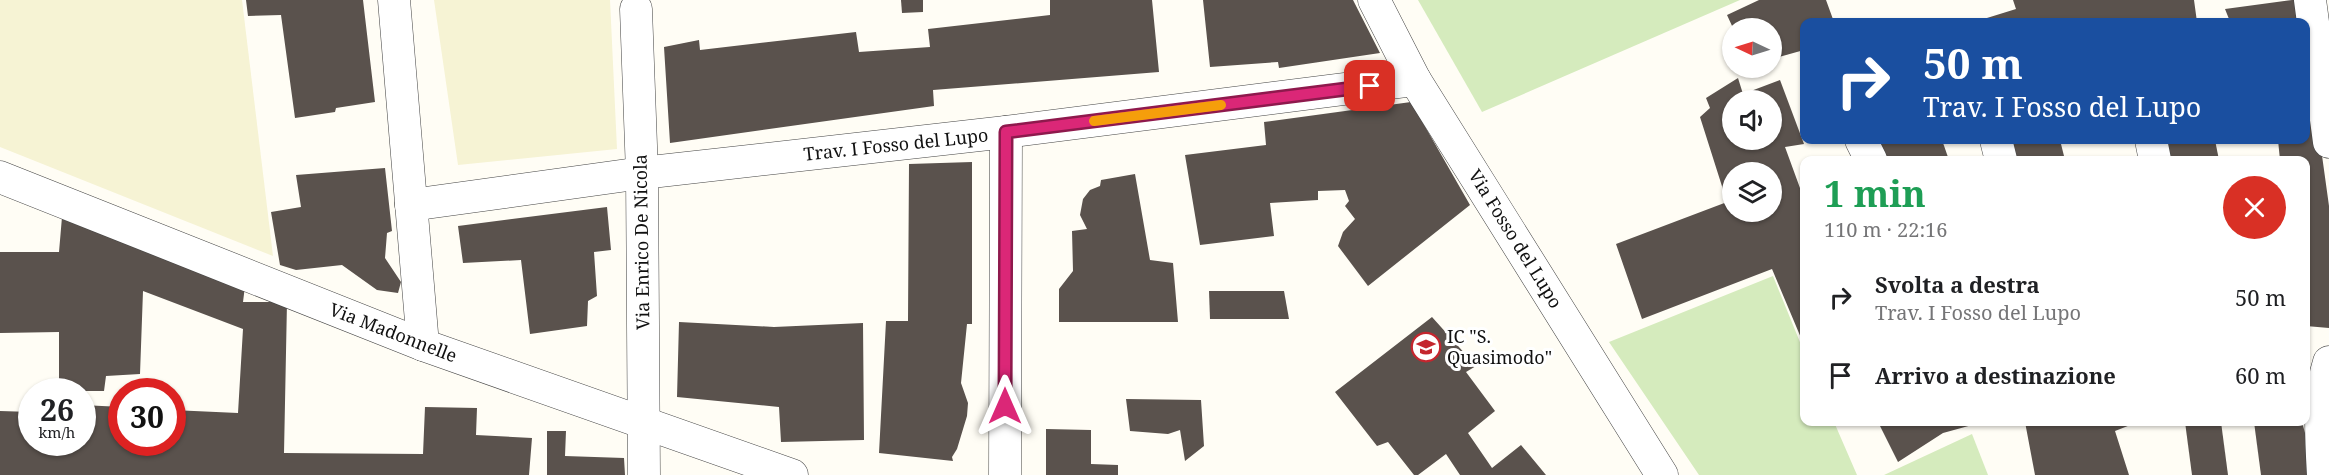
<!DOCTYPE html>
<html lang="it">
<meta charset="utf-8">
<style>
:root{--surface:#fff;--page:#f2f2f2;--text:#202124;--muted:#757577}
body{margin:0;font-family:"Noto Serif",serif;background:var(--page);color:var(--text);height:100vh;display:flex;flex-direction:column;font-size:22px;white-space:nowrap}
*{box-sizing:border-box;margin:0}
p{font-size:20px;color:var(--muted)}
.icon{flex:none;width:33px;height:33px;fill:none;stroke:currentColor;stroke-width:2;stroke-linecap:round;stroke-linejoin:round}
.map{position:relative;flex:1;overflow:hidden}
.sheet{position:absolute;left:1800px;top:156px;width:510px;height:270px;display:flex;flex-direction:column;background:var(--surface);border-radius:12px;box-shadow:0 2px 4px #0004}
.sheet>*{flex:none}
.banner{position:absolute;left:1800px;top:18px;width:510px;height:126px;border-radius:12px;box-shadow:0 2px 4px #0004;background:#1a4fa0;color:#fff;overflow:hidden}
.needle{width:39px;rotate:274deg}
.buttons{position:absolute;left:1722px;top:18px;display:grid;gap:12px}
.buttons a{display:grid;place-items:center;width:60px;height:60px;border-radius:50%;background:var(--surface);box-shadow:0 2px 4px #0004;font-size:30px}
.speed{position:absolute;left:18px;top:378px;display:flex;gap:12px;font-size:30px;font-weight:700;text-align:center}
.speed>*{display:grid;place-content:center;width:78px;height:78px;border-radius:50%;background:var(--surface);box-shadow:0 2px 4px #0004;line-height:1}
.speed small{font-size:15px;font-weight:400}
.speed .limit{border:9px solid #d22;background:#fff;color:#111}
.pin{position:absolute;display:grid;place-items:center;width:51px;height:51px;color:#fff;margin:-26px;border-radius:12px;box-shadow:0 3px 9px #0006}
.me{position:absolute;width:66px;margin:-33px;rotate:0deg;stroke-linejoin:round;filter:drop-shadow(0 0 4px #0008)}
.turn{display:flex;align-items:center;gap:21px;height:126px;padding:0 24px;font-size:27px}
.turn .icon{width:78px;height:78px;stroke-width:2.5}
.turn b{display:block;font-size:42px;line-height:51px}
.round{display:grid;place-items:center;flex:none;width:63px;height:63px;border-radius:32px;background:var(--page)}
.headline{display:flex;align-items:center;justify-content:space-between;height:102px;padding:0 24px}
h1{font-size:36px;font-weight:700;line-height:45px;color:#1e9e55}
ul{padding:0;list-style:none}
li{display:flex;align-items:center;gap:18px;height:78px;padding:0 24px}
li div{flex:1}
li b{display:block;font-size:22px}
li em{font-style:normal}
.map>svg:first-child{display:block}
.farmland{fill:#f6f3d4}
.green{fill:#d5ebbd}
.building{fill:#5a524d;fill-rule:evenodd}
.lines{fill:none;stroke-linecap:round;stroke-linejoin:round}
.street-casing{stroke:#444;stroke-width:33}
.street{stroke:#fff;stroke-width:32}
.route-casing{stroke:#8e194d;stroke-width:15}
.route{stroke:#db2777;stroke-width:10}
.slow{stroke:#f59e0b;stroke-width:10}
.labels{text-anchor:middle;stroke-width:6;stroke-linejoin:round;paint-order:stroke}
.street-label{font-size:18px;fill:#111;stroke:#fff}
.poi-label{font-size:18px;fill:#111;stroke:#fff;text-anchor:start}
</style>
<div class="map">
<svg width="2329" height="475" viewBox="0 0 2329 475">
<rect width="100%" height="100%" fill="#fffdf5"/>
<g class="farmland">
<polygon points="0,0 242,0 273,256 0,147"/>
<polygon points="434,0 610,0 617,149 458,165"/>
</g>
<g class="green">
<polygon points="1418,0 1740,0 1482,112"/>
<polygon points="1773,276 1804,352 1804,422 1834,422 1857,475 1699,475 1609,342"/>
<polygon points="1972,434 1988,475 1884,475"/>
</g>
<g class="building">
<polygon points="246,0 363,0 375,102 336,108 335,112 295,118 281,15 248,16"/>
<polygon points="901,0 923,0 923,12 902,13"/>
<polygon points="1050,0 1152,0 1159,72 933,90 934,106 670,143 664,47 699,40 700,50 856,32 859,52 930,47 928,29 1050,15"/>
<polygon points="1203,0 1353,0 1380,53 1279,68 1278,62 1210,67"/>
<polygon points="1759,0 1826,0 1834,22 1804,22 1804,50 1779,57 1772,42 1772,28 1733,28 1727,15"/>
<polygon points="2013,0 2194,0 2197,22 1974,22 2016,9"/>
<polygon points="2292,0 2302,0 2305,22 2219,22 2229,19 2225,9"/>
<polygon points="2306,40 2329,206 2329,328 2306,326 2306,278 2308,278 2306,264 2306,160 2280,160 2278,140 2306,140"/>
<path d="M1738 78 1743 94 1780 80 1804 144 1785 147 1804 199V345L1772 269 1642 319 1616 244 1727 202 1700 117 1710 108 1706 98ZM1732 100H1772V140H1732ZM1732 172H1772V212H1732Z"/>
<polygon points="1411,102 1470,205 1368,286 1338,246 1343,232 1355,219 1345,206 1349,201 1345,190 1318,191 1318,200 1270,203 1274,236 1200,245 1185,155 1266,145 1264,122"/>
<polygon points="1875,140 1942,140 1949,160 1886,160"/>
<polygon points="2006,140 2060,140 2065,160 2012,160"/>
<polygon points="2160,140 2215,140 2219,160 2163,160"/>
<polygon points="972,162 972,324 967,324 961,383 968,403 967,416 957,449 952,457 953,461 879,453 886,321 908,321 909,164"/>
<polygon points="385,168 392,231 387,233 385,258 401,282 398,293 377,290 342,265 296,270 280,265 271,212 301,207 296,175"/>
<polygon points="1135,174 1150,260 1173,263 1178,322 1059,322 1059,289 1073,271 1072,231 1087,229 1080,215 1083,199 1090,190 1100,186 1101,180"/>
<polygon points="607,207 611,250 594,252 597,296 588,301 587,326 530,334 521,260 463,263 458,226"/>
<polygon points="62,217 245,286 243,302 287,302 284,453 423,454 425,407 477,408 476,435 532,438 529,475 0,475 0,411 32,412 32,442 82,442 82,405 122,407 122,442 172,442 172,410 238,413 243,329 143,291 140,374 106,376 104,391 59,391 59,332 0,333 0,252 59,252"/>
<polygon points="1209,291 1284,291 1289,319 1210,319"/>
<polygon points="1432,317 1476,366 1466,372 1495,411 1468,433 1492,468 1521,445 1546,475 1460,475 1446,454 1418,475 1414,475 1388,442 1377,446 1335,392"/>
<polygon points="679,322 774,327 863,323 864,440 781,442 779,407 677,397"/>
<polygon points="1126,399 1201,400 1204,446 1185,461 1180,430 1168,434 1130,431"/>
<polygon points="1878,422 1983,422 1943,433 1898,462"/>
<polygon points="2025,422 2138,422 2115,431 2129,475 2035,475"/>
<polygon points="2185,422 2221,422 2228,475 2192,475"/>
<polygon points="2254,422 2302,422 2307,440 2309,475 2261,475"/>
<polygon points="1046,429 1091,430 1091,464 1118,465 1118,475 1046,475"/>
<polygon points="547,431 566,431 565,456 624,458 625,475 547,475"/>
</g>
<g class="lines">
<g class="street-casing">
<g id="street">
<polyline points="394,0 423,345"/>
<polyline points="1374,0 1415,80 1662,475"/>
<polyline points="2310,0 2329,142"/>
<polyline points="636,9 642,173 644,475"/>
<polyline points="1861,140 1871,160"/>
<polyline points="1996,140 2001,160"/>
<polyline points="2151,140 2155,160"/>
<polyline points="0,177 423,345 792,475"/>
<polyline points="411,205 642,173 1006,132 1415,80"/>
<polyline points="1005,475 1006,132"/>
<path d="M2323 475C2321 440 2318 395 2329 362"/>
</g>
</g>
<use href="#street" class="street"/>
</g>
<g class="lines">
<g class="route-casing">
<polyline id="route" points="1005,406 1006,132 1370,86"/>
</g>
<use href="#route" class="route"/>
<polyline class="slow" points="1094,121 1221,105"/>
</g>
<defs>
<g id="school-ring" transform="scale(1.5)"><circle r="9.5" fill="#fff" stroke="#c4262e" stroke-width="1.5"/><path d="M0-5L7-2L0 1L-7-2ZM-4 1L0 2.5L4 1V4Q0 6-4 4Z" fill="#c4262e"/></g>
</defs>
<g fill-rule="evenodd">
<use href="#school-ring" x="1426" y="347"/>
</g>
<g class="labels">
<g class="street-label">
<text transform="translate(896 145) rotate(-6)" y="6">Trav. I Fosso del Lupo</text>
<text transform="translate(1515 239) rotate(58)" y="6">Via Fosso del Lupo</text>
<text transform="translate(642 242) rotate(-91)" y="6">Via Enrico De Nicola</text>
<text transform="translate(393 333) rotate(21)" y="6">Via Madonnelle</text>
</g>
<g class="poi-label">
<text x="1447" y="343">IC "S.<tspan x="1447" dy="21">Quasimodo"</tspan></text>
</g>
</g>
</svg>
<div class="buttons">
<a><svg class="needle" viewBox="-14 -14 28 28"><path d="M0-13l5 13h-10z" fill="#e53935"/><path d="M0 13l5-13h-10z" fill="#757577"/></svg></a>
<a><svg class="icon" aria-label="sound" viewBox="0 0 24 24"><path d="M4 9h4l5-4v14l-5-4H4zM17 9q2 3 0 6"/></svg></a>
<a><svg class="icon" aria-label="layers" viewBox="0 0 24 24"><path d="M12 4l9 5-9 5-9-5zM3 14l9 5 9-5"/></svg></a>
</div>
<div class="speed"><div>26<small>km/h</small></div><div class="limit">30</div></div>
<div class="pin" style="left:1370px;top:86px;background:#d93025"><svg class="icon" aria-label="arrive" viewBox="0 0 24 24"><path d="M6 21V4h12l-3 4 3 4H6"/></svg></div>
<svg class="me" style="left:1005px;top:406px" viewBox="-20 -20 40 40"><path d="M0-17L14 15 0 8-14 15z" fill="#db2777" stroke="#fff" stroke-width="4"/></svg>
<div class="banner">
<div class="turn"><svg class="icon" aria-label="right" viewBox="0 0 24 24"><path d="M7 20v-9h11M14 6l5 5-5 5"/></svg><div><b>50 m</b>Trav. I Fosso del Lupo</div></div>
</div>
<section class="sheet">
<div class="headline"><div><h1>1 min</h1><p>110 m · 22:16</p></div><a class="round" style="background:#d93025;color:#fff"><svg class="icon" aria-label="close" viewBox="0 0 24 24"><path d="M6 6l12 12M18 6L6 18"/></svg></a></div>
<ul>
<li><svg class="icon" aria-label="right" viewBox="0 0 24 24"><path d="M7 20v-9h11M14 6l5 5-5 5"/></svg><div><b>Svolta a destra</b><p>Trav. I Fosso del Lupo</p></div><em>50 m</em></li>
<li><svg class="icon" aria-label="arrive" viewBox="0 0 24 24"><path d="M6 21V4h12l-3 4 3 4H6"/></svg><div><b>Arrivo a destinazione</b></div><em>60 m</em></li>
</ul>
</section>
</div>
